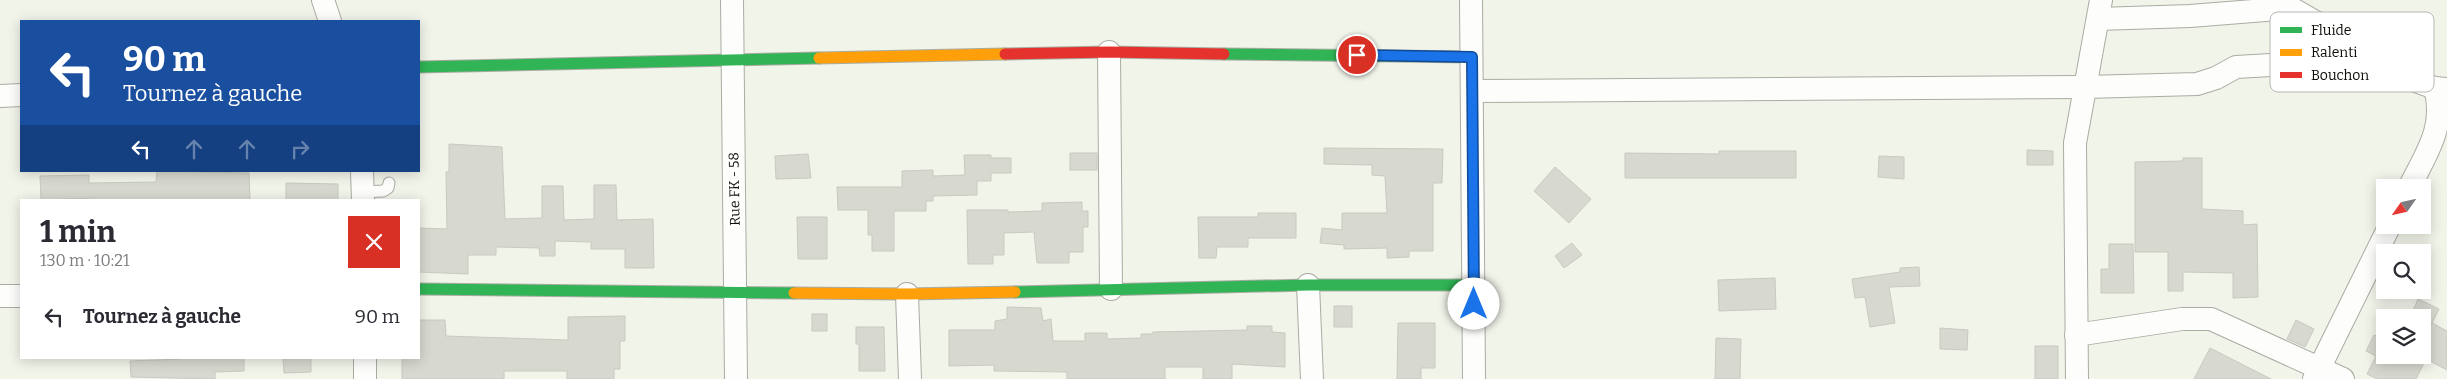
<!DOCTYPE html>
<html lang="fr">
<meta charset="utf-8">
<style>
:root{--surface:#fff;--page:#f7f7f7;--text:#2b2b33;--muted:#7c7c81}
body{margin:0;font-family:Bitter,serif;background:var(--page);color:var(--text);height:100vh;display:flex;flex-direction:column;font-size:19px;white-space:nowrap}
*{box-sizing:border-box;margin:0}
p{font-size:16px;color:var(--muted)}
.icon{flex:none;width:28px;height:28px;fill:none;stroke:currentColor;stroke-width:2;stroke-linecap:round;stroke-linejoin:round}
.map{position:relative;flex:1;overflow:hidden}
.panel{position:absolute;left:20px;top:199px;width:400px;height:160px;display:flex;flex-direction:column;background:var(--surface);border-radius:0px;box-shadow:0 2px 12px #0003}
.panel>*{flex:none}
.guide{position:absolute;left:20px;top:20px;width:400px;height:152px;border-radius:0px;box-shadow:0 2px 12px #0003;background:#1a4fa0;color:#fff;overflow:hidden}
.needle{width:32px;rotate:236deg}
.controls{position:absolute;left:2376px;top:179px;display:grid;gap:10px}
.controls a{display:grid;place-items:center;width:55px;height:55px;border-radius:0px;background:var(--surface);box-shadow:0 2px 12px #0003;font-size:25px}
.pin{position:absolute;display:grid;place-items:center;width:42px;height:42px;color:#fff;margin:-21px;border:2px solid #fff;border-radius:50%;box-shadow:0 1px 5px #0007}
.me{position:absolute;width:55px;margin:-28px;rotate:0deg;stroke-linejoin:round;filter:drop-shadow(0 0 4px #0008)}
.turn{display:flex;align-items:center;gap:18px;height:105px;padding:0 20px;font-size:22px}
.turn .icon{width:65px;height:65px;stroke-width:2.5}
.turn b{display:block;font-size:35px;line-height:42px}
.lanes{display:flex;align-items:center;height:48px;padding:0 20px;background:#0003;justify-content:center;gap:25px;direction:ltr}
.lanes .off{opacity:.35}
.round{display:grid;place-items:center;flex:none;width:52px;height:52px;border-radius:0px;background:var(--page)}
.head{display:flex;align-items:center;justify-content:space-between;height:85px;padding:0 20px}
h1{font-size:30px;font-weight:700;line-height:38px}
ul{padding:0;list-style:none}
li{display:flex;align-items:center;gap:15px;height:65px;padding:0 20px}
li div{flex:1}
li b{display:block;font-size:19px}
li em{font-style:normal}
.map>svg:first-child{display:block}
.building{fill:#d7d9d0;stroke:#c8cac1}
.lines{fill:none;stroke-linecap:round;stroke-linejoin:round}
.lane-casing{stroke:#aaaca3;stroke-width:13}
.street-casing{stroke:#aaaca3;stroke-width:24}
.fast-casing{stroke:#aaaca3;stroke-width:13}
.slow-casing{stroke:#aaaca3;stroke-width:13}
.jam-casing{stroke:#aaaca3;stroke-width:13}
.lane{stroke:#fdfdfc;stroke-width:11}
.street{stroke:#fdfdfc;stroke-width:22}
.fast{stroke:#30b455;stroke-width:11}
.slow{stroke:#ff9f0a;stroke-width:11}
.jam{stroke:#e5322d;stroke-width:11}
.route-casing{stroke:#114b97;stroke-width:12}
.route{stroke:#1a73e8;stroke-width:9}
.labels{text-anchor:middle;stroke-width:4;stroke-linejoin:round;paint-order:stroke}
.street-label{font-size:14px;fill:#0d0e08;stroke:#fff}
.key{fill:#fff;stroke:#b6b7b5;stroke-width:1}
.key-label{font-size:14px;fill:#0d0e08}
</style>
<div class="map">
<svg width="2447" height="379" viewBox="0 0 2447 379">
<rect width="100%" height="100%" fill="#f1f4e9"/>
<g class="building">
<polygon points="449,144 502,147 505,219 542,218 542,186 563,186 564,220 594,219 594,185 616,185 617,220 653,219 654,268 625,268 625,249 591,249 591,242 555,241 555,256 540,256 539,248 496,247 496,255 468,255 468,274 419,272 419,228 447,229 446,172 449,172"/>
<polygon points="1324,148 1443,149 1442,183 1433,183 1433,251 1409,251 1409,257 1387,258 1387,248 1344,249 1344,245 1320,243 1322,228 1342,230 1342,213 1387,213 1385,176 1372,175 1372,165 1324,164"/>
<polygon points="2027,150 2053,151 2053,165 2027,165"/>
<polygon points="1719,151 1796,151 1796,178 1625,178 1625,153 1719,154"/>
<rect x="1070" y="153" width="27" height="17"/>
<polygon points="808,154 811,178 776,179 775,156"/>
<polygon points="964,155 991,155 991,158 1011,158 1011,173 991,173 991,181 977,181 977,195 933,196 933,201 926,201 926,211 894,211 894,251 872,251 872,235 868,235 868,210 838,210 837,187 902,187 902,171 933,170 933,176 965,175"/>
<polygon points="1879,156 1904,157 1904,179 1878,177"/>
<polygon points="2183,158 2202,158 2202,209 2243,211 2243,225 2257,224 2258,297 2233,298 2233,273 2183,272 2183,291 2168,291 2168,252 2135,252 2135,162 2183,161"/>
<polygon points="1555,167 1591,199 1569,223 1534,191"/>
<polygon points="157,171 249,173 250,200 94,200 94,198 41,200 40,176 89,175 89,183 156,182"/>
<polygon points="286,183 338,184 338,200 286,200"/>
<polygon points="1082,202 1082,211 1088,211 1088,227 1083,227 1083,252 1069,252 1069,263 1037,263 1034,232 1004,233 1004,255 993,255 993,264 968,264 967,210 1008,210 1008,212 1042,211 1042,203"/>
<polygon points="1258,213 1296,213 1296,238 1248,238 1248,247 1217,247 1216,258 1199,258 1198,217 1258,217"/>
<polygon points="797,217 827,217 827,259 798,259"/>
<polygon points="1572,243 1582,255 1564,268 1555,256"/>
<polygon points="2109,244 2133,244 2134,293 2101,293 2101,269 2109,269"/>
<polygon points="1919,267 1920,286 1889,287 1895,323 1870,327 1865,297 1855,298 1852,279 1900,272 1900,268"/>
<polygon points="1775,278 1776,309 1719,311 1718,280"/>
<polygon points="2418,299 2439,309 2432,323 2412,313"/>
<rect x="1334" y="306" width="18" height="21"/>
<polygon points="1007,307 1041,308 1043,321 1051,319 1053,341 1085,341 1085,333 1107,333 1107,339 1141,338 1141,334 1152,334 1153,332 1247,330 1247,326 1272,326 1272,332 1285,333 1285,367 1232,364 1232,379 1203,379 1203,367 1165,367 1165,379 1067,379 1067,372 994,371 994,365 949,366 949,330 995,330 995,321 1007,319"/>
<rect x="812" y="314" width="15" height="17"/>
<polygon points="625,316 625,341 620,341 620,369 614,369 614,379 567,379 567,371 504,371 504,379 402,379 402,358 419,358 419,320 445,320 446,336 568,340 568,317"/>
<polygon points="2296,320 2314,329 2305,347 2287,339"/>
<polygon points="1398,323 1435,323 1435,368 1421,368 1421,379 1397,379"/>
<polygon points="2432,323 2447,331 2447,370 2426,359 2416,379 2377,379 2367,374 2376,356 2366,351 2374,335 2385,340 2385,355 2422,355 2422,341"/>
<polygon points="856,327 884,327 885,371 859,371 859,344 856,344"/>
<polygon points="1940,328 1968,330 1967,350 1940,349"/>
<polygon points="1716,338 1741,339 1740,379 1715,379"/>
<rect x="2035" y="346" width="23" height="33"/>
<polygon points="2210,348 2271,379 2194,379"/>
<polygon points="181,358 244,358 244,371 215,372 215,379 131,377 130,361 181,359"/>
<polygon points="283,358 311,358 311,372 284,373"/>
</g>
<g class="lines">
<g class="lane-casing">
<polyline id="lane" points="363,192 383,191 388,188 389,183"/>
</g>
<g class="street-casing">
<g id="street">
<polyline points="323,0 330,21"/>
<polyline points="732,0 736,379"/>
<polyline points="1471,0 1474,379"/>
<polyline points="2098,19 2190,16 2291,8 2319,24 2356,60 2435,88 2447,89"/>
<polyline points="1109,52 1111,289"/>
<polyline points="1472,91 2085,87 2197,84 2216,78 2236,67 2356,60"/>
<polyline points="0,96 21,95"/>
<polyline points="362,171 363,200"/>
<path d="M2409 188C2426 154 2446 127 2435 88"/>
<polyline points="1308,285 1312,379"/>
<polyline points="907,294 910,379"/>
<polyline points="0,296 21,296"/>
<polyline points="2076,335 2182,319 2211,319 2343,379"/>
<polyline points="365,379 365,358"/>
<polyline points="2077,379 2075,143 2101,0"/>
<polyline points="2314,379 2390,225"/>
</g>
</g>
<g class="fast-casing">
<g id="fast">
<polyline points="1224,54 1472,57"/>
<polyline points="419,67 819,58"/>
<polyline points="419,289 794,293"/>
<polyline points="1015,292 1308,285 1474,285"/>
</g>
</g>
<g class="slow-casing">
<g id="slow">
<polyline points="819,58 1005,54"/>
<polyline points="794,293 907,294 1015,292"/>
</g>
</g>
<g class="jam-casing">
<polyline id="jam" points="1005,54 1109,52 1224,54"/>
</g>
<use href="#lane" class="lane"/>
<use href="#street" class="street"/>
<use href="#fast" class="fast"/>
<use href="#slow" class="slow"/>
<use href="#jam" class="jam"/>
</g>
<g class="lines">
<g class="route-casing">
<polyline id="route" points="1357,55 1472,57 1474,304"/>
</g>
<use href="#route" class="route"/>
</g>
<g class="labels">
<g class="street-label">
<text transform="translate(734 189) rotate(-91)" y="5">Rue FK - 58</text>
</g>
</g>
<rect x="2270" y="12" width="164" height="80" rx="8" class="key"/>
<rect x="2280" y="27" width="22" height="6" fill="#30b455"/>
<rect x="2280" y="49" width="22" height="7" fill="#ff9f0a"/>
<rect x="2280" y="72" width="22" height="6" fill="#e5322d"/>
<g class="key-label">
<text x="2311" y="35">Fluide</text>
<text x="2311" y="57">Ralenti</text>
<text x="2311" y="80">Bouchon</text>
</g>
</svg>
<div class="controls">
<a><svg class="needle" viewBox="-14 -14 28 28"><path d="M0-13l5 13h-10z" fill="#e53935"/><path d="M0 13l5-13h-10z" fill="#7c7c81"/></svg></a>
<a><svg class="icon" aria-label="search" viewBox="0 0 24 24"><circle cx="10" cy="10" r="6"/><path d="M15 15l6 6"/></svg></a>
<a><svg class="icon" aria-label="layers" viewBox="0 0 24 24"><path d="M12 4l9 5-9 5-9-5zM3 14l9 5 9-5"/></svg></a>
</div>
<div class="pin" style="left:1357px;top:55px;background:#d93025"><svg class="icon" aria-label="arrive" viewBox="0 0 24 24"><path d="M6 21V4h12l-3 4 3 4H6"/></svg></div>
<svg class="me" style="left:1474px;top:304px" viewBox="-20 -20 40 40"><circle r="19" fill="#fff"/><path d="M0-13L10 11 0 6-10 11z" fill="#1a73e8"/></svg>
<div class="guide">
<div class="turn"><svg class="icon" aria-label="left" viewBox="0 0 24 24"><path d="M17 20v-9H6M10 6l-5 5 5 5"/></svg><div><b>90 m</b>Tournez à gauche</div></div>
<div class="lanes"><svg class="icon" aria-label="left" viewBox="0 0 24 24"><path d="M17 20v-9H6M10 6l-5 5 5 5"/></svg><svg class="icon off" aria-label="ahead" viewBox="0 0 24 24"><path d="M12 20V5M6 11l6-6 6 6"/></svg><svg class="icon off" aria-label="ahead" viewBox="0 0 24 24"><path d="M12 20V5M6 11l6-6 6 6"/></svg><svg class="icon off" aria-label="right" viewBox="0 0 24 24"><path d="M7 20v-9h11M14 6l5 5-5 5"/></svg></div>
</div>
<section class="panel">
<div class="head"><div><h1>1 min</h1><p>130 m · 10:21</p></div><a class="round" style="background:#d93025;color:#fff"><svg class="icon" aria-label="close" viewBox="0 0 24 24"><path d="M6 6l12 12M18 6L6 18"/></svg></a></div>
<ul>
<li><svg class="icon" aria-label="left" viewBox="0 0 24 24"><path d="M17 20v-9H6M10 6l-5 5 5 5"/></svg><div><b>Tournez à gauche</b></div><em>90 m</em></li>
</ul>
</section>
</div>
